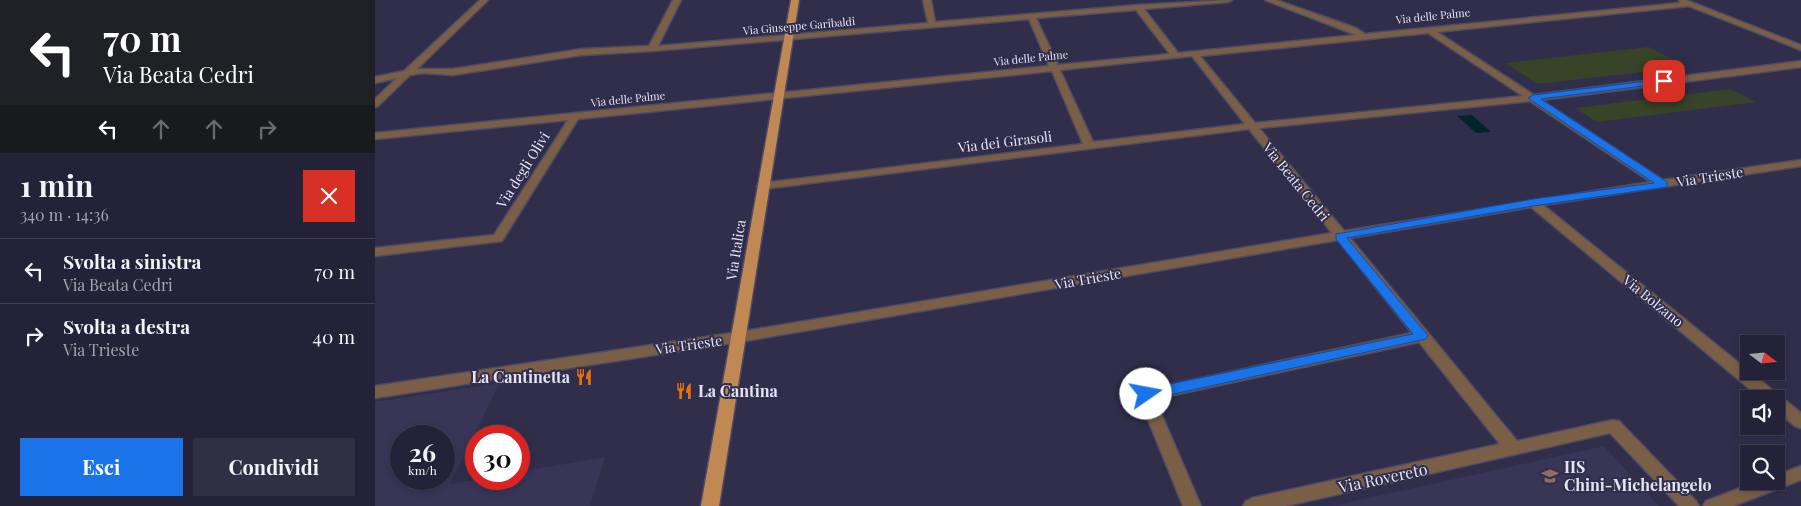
<!DOCTYPE html>
<html lang="it">
<meta charset="utf-8">
<style>
:root{--surface:#242238;--page:#302f43;--text:#f1f3f6;--muted:#a3a4ae;--line:#413f53;--accent:#1a73e8}
body{margin:0;font-family:"Playfair Display",serif;background:var(--page);color:var(--text);height:100vh;display:flex;flex-direction:column;font-size:19px;white-space:nowrap}
*{box-sizing:border-box;margin:0}
p{font-size:16px;color:var(--muted)}
.icon{flex:none;width:28px;height:28px;fill:none;stroke:currentColor;stroke-width:2;stroke-linecap:round;stroke-linejoin:round}
.map{position:relative;flex:1;overflow:hidden}
.side{display:flex;flex-direction:column;background:var(--surface);width:375px}
.side>*{flex:none}
.guide{background:#202124;color:#fff;overflow:hidden}
.needle{width:32px;rotate:106deg}
.controls{position:absolute;left:1365px;top:335px;display:grid;gap:10px}
.controls a{display:grid;place-items:center;width:45px;height:45px;border-radius:0px;background:var(--surface);box-shadow:0 2px 8px #0003,0 0 0 1px var(--line);font-size:25px}
.speed{position:absolute;left:15px;top:425px;display:flex;gap:10px;font-size:25px;font-weight:700;text-align:center}
.speed>*{display:grid;place-content:center;width:65px;height:65px;border-radius:50%;background:var(--surface);box-shadow:0 2px 8px #0003,0 0 0 1px var(--line);line-height:1}
.speed small{font-size:12px;font-weight:400}
.speed .limit{border:8px solid #d22;background:#fff;color:#111}
.pin{position:absolute;display:grid;place-items:center;width:42px;height:42px;color:#fff;margin:-21px;border-radius:10px;box-shadow:0 2px 8px #0006}
.me{position:absolute;width:55px;margin:-28px;rotate:78deg;stroke-linejoin:round;filter:drop-shadow(0 0 4px #0008)}
.turn{display:flex;align-items:center;gap:18px;height:105px;padding:0 20px;font-size:22px}
.turn .icon{width:65px;height:65px;stroke-width:2.5}
.turn b{display:block;font-size:35px;line-height:42px}
.lanes{display:flex;align-items:center;height:48px;padding:0 20px;background:#0003;justify-content:center;gap:25px;direction:ltr}
.lanes .off{opacity:.35}
.round{display:grid;place-items:center;flex:none;width:52px;height:52px;border-radius:0px;background:var(--page)}
.overview{display:flex;align-items:center;justify-content:space-between;height:85px;padding:0 20px}
h1{font-size:30px;font-weight:700;line-height:38px}
.action{display:flex;gap:10px;margin-top:auto;padding:10px 20px}
.action a{flex:1;height:58px;border-radius:0px;background:var(--accent);color:#fff;font-size:20px;font-weight:700;line-height:58px;text-align:center}
.action a+a{background:var(--page);color:var(--text)}
ul{padding:0;list-style:none}
li{display:flex;align-items:center;gap:15px;height:65px;padding:0 20px;border-top:1px solid var(--line)}
li div{flex:1}
li b{display:block;font-size:19px}
li em{font-style:normal}
main{display:flex;flex:1;min-height:0}
.map>svg:first-child{display:block}
.built{fill:#383557;fill-rule:evenodd}
.green{fill:#374428}
.water{fill:#00252a}
.lines{fill:none;stroke-linecap:round;stroke-linejoin:round}
.minor-casing{stroke:#4d4b66;stroke-width:3}
.major-casing{stroke:#4d4b66;stroke-width:3}
.minor{fill:#7a5f46;fill-rule:evenodd}
.major{fill:#c08954;fill-rule:evenodd}
.route{fill:#1a73e8;stroke:#114b97}
.labels{text-anchor:middle;stroke-width:4;stroke-linejoin:round;paint-order:stroke}
.far-street-label{font-size:11px;fill:#e5e4f7;stroke:#302e4a}
.street-label{font-size:14px;fill:#e5e4f7;stroke:#302e4a}
.near-poi-label{font-size:16px;font-weight:bold;fill:#e5e4f7;stroke:#302e4a;text-anchor:start}
.near-street-label{font-size:16px;fill:#e5e4f7;stroke:#302e4a}
</style>
<main>
<section class="side">
<div class="guide">
<div class="turn"><svg class="icon" aria-label="left" viewBox="0 0 24 24"><path d="M17 20v-9H6M10 6l-5 5 5 5"/></svg><div><b>70 m</b>Via Beata Cedri</div></div>
<div class="lanes"><svg class="icon" aria-label="left" viewBox="0 0 24 24"><path d="M17 20v-9H6M10 6l-5 5 5 5"/></svg><svg class="icon off" aria-label="ahead" viewBox="0 0 24 24"><path d="M12 20V5M6 11l6-6 6 6"/></svg><svg class="icon off" aria-label="ahead" viewBox="0 0 24 24"><path d="M12 20V5M6 11l6-6 6 6"/></svg><svg class="icon off" aria-label="right" viewBox="0 0 24 24"><path d="M7 20v-9h11M14 6l5 5-5 5"/></svg></div>
</div>
<div class="overview"><div><h1>1 min</h1><p>340 m · 14:36</p></div><a class="round" style="background:#d93025;color:#fff"><svg class="icon" aria-label="close" viewBox="0 0 24 24"><path d="M6 6l12 12M18 6L6 18"/></svg></a></div>
<ul>
<li><svg class="icon" aria-label="left" viewBox="0 0 24 24"><path d="M17 20v-9H6M10 6l-5 5 5 5"/></svg><div><b>Svolta a sinistra</b><p>Via Beata Cedri</p></div><em>70 m</em></li>
<li><svg class="icon" aria-label="right" viewBox="0 0 24 24"><path d="M7 20v-9h11M14 6l5 5-5 5"/></svg><div><b>Svolta a destra</b><p>Via Trieste</p></div><em>40 m</em></li>
</ul>
<div class="action"><a>Esci</a><a>Condividi</a></div>
</section>
<div class="map">
<svg width="1426" height="506" viewBox="0 0 1426 506">
<rect width="100%" height="100%" fill="#302e4a"/>
<g class="built">
<path d="M125 383 75 484 106 479H144V472L230 457 215 506H0V402ZM26 436H69V479H26Z"/>
<polygon points="1229,446 1284,506 957,506"/>
</g>
<g class="green">
<polygon points="1274,47 1312,67 1162,84 1130,63"/>
<polygon points="1355,89 1381,102 1222,122 1200,108"/>
</g>
<polygon class="water" points="1097,115 1116,132 1101,133 1082,116"/>
<g class="lines">
<g class="minor-casing">
<g id="minor">
<path d="M105 0H113L42 69H78L207 49 274 46 298 0H306L283 46 553 23 548 0H556L560 22 763 5 857 0 853 2 769 9 803 53 981 35 890 0H901L981 28 990 34 1305 3 1304 0H1311L1426 45V50L1314 6 1062 32 1159 95 1426 61V67L1166 100 1288 180 1426 160V166L1168 205 1426 413V428L1420 426 1401 411V399H1387L1156 207 975 238 1142 441 1238 420 1244 421 1321 501 1324 506H1304L1235 433 911 506H868L871 501 877 498 1125 444 1044 342 780 399 826 506H808L763 395 766 391 1037 333 963 240 364 342 0 398V386L364 332 957 233 874 129 388 189 382 186 388 183 708 144 677 71 203 119 127 241 0 256V248L119 235 193 120 0 139V133L674 66 654 19 277 51 207 55 78 75 48 73 35 75 3 106 0 107V99L22 78 0 83V77L29 71ZM761 10 795 54 683 65 661 18ZM1053 33 1148 96 880 123 825 56ZM817 56 870 124 718 142 685 70ZM1155 101 1276 182 969 231 884 128Z"/>
<polygon points="1426,466 1426,480 1358,506 1328,506 1331,501 1384,481 1401,481 1401,475"/>
</g>
</g>
<g class="major-casing">
<polygon id="major" points="416,0 424,0 344,506 326,506"/>
</g>
<use href="#minor" class="minor"/>
<use href="#major" class="major"/>
</g>
<polygon class="route" points="1289,79 1292,79 1292,83 1166,99 1292,182 1292,187 1158,206 972,238 1051,333 1053,336 1051,339 771,400 766,398 764,394 766,391 771,389 1038,334 961,239 961,234 1158,199 1279,183 1153,98 1158,95"/>
<defs>
<g id="restaurant-bare" transform="scale(1.35)"><path d="M-5-6h1v4h1v-4h1v4h1v-4h1v5L-1.5 .5V6h-2V.5L-5-1ZM5-6V6H3V1.5H1.5Q1.5-4 5-6Z" fill="#e8710a" stroke="#302e4a" stroke-width="2.5" paint-order="stroke"/></g>
<g id="school-bare" transform="scale(1.35)"><path d="M0-5L7-2L0 1L-7-2ZM-4 1L0 2.5L4 1V4Q0 6-4 4Z" fill="#8d6e63" stroke="#302e4a" stroke-width="2.5" paint-order="stroke"/></g>
</defs>
<g fill-rule="evenodd">
<use href="#restaurant-bare" x="209" y="377"/>
<use href="#restaurant-bare" x="309" y="391"/>
<use href="#school-bare" x="1175" y="476"/>
</g>
<g class="labels">
<g class="far-street-label">
<text transform="translate(1058 16) rotate(-6)" y="4">Via delle Palme</text>
<text transform="translate(424 26) rotate(-5)" y="4">Via Giuseppe Garibaldi</text>
<text transform="translate(656 58) rotate(-6)" y="4">Via delle Palme</text>
<text transform="translate(253 99) rotate(-6)" y="4">Via delle Palme</text>
</g>
<g class="street-label">
<text transform="translate(630 142) rotate(-7)" y="5">Via dei Girasoli</text>
<text transform="translate(148 170) rotate(-58)" y="5">Via degli Olivi</text>
<text transform="translate(1335 177) rotate(-9)" y="5">Via Trieste</text>
<text transform="translate(921 182) rotate(51)" y="5">Via Beata Cedri</text>
<text transform="translate(361 250) rotate(-81)" y="5">Via Italica</text>
<text transform="translate(713 279) rotate(-10)" y="5">Via Trieste</text>
<text transform="translate(1278 301) rotate(39)" y="5">Via Bolzano</text>
<text transform="translate(314 345) rotate(-8)" y="5">Via Trieste</text>
</g>
<g class="near-poi-label">
<text x="195" y="383" text-anchor="end">La Cantinetta</text>
<text x="323" y="397">La Cantina</text>
<text x="1189" y="473">IIS<tspan x="1189" dy="18">Chini-Michelangelo</tspan></text>
</g>
<g class="near-street-label">
<text transform="translate(1008 478) rotate(-12)" y="6">Via Rovereto</text>
</g>
</g>
</svg>
<div class="controls">
<a><svg class="needle" viewBox="-14 -14 28 28"><path d="M0-13l5 13h-10z" fill="#e53935"/><path d="M0 13l5-13h-10z" fill="#a3a4ae"/></svg></a>
<a><svg class="icon" aria-label="sound" viewBox="0 0 24 24"><path d="M4 9h4l5-4v14l-5-4H4zM17 9q2 3 0 6"/></svg></a>
<a><svg class="icon" aria-label="search" viewBox="0 0 24 24"><circle cx="10" cy="10" r="6"/><path d="M15 15l6 6"/></svg></a>
</div>
<div class="speed"><div>26<small>km/h</small></div><div class="limit">30</div></div>
<div class="pin" style="left:1289px;top:81px;background:#d93025"><svg class="icon" aria-label="arrive" viewBox="0 0 24 24"><path d="M6 21V4h12l-3 4 3 4H6"/></svg></div>
<svg class="me" style="left:771px;top:394px" viewBox="-20 -20 40 40"><circle r="19" fill="#fff"/><path d="M0-13L10 11 0 6-10 11z" fill="#1a73e8"/></svg>
</div>
</main>
